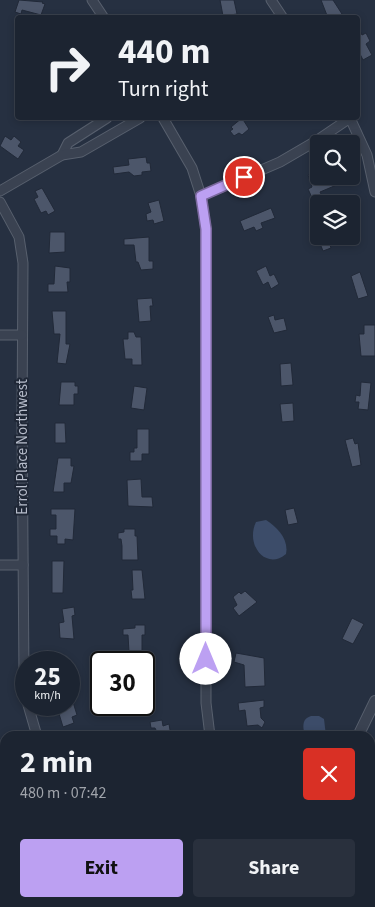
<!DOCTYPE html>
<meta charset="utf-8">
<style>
:root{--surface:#1c2431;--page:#29303d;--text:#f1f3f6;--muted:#a0a4ab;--line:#3a414d;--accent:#bca0f2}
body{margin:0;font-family:"Source Sans 3",sans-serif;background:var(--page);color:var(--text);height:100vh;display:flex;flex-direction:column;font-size:19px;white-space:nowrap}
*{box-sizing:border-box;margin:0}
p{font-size:16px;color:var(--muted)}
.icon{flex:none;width:28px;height:28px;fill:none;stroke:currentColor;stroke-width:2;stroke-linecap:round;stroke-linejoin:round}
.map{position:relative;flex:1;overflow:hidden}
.panel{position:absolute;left:0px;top:731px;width:375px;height:176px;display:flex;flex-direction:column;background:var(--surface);border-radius:15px 15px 0 0;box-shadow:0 2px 8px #0003,0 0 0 1px var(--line)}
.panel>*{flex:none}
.top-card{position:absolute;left:15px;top:15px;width:345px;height:105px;border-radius:5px;box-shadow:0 2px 8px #0003,0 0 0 1px var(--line);background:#1c2431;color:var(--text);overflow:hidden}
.tools{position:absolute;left:310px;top:135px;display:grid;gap:10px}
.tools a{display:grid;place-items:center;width:50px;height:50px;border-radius:5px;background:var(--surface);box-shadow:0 2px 8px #0003,0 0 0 1px var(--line);font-size:25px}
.speed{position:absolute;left:15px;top:651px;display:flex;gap:10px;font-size:25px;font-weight:700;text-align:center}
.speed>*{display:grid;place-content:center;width:65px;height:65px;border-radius:50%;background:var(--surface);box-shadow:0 2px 8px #0003,0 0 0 1px var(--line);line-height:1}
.speed small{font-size:12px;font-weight:400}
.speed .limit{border:2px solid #111;border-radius:8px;background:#fff;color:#111}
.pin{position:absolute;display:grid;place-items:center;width:42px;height:42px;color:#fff;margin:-21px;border:2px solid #fff;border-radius:50%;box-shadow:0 1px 5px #0007}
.me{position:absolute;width:55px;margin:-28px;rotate:0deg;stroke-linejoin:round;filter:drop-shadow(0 0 4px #0008)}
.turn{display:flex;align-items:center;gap:18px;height:105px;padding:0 20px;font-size:22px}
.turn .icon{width:65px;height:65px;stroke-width:2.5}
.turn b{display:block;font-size:35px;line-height:42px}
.round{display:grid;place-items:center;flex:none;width:52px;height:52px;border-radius:5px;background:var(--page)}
.head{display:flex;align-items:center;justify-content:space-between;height:85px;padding:0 20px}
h1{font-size:30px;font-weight:700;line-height:38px}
.action{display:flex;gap:10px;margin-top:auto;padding:10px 20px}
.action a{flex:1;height:58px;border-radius:5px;background:var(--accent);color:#111;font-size:20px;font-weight:700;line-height:58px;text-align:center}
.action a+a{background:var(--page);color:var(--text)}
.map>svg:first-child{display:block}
.water{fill:#3c4c69}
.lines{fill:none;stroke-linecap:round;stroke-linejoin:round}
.stream{stroke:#3c4c69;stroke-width:2}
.building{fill:#4c566a;stroke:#212938}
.minor-casing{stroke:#58606e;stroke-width:11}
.tertiary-casing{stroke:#58606e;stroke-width:12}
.minor{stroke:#3a4251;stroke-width:9}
.tertiary{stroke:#3a4251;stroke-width:10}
.route-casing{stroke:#7a689d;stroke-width:12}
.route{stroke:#bca0f2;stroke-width:9}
.labels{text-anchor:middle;stroke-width:4;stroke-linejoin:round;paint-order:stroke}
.street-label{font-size:15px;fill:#b7bdcb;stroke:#1f2736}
</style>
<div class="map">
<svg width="375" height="907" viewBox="0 0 375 907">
<rect width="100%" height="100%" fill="#263041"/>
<g class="water">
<path d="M266 520C277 527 289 539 286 554 266 571 245 545 256 522Z"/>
<path d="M311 716H319L324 719 326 736H305C303 728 301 719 311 716Z"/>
</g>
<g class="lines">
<g class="stream">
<polyline points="370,878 375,877"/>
<polyline points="319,907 322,902"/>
</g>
</g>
<g class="building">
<polygon points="19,0 43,2 42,3 45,4 41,15 22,10 21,14 15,12"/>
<polygon points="220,0 234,0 237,14 223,16"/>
<polygon points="321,0 333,0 342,14 335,18 328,18"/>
<polygon points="358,27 362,35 366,33 370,41 366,44 372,55 363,60 358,50"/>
<polygon points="242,118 249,129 242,135 239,133 234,136 230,131 233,129 231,127"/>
<polygon points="5,136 11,140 14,136 21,142 18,146 24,150 18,159 0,146"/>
<polygon points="146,157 147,163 150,163 151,171 142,172 142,175 134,176 129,172 114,174 113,167 129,165 128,159"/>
<polygon points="319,170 319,176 350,176 338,181 339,184 320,192 323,198 314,202 308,189 312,187 308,175"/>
<polygon points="42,188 55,211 48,215 46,211 41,213 34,199 38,197 35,191"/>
<polygon points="159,200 164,221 154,224 153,220 147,221 146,214 151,212 148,203"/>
<polygon points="271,208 275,218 261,223 263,228 256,231 254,227 244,231 240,221"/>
<polygon points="50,232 65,232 65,252 49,253"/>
<polygon points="317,236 327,236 331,248 323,251"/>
<polygon points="149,237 149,261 153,261 153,269 141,270 138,262 136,262 134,245 124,245 124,239"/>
<polygon points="55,266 70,268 70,282 67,282 68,292 48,292 48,284 54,284"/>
<polygon points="266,266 270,276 274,274 279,284 271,289 268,282 263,285 256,271"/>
<polygon points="360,272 368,296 358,299 351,276"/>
<polygon points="152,298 153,306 150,306 151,321 139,322 137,299"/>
<polygon points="52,311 66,311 66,344 70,344 66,364 57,363 60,334 54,334"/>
<polygon points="274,315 275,320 284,318 287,330 274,333 268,317"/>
<polygon points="364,325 375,325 375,356 361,356 359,334 364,334"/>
<polygon points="128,332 134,332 136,337 141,337 142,365 132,365 132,359 125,359 123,339 128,339"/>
<polygon points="291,363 293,385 281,386 280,364"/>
<polygon points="61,382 75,382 75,386 78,386 78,394 74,394 74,405 59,405"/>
<polygon points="361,382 371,383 368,410 358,409 359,402 355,402 356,395 360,396"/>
<polygon points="134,386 147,388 144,410 131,408"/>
<polygon points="293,403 294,421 282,422 280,404"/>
<polygon points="55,423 65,423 66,443 55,443"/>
<polygon points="137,429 149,429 149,454 142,454 142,461 130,461 130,452 134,452 134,448 137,448"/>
<polygon points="353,438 355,444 358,443 361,465 352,467 345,440"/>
<polygon points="58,458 71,458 71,466 74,466 71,483 64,483 64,492 53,492"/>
<polygon points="141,479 142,497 152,497 153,507 128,506 127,480"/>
<polygon points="294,508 298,523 288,525 285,510"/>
<polygon points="51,509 75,509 73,540 65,539 65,544 57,544 57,536 50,536 50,529 56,529 56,515 51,515"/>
<polygon points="124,529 135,529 135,536 137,536 138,560 122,560 122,546 121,539 118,539 118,533 124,532"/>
<polygon points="52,561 64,561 63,593 52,593"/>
<polygon points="132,570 142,570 145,599 132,599 131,590 133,590"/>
<polygon points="245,591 257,602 239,616 233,608 237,605 233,597 239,592 241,594"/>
<polygon points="74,607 75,615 72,616 74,639 60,638 59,623 64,622 62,609"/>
<polygon points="352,618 364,624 353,644 342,639"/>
<polygon points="135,625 145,625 145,635 142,635 142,655 134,656 134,652 129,652 128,635 123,635 123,629 135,628"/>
<polygon points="236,653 264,658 265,686 245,687 244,665 234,662"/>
<polygon points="145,674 156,677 150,701 144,700"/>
<polygon points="264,700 264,707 260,708 261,718 265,722 262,728 258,725 247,726 245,710 239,711 238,703"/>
<polygon points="73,702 77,715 72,717 74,723 63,727 57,707"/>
<polygon points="162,720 163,726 169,724 171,736 159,736 155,728 151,728 150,722"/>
</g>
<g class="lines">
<g class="minor-casing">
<g id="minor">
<polyline points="92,0 104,18"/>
<polyline points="271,0 283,18"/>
<polyline points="163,118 192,168 201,196 206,229 206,703 210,736"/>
<polyline points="350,118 367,155 375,192"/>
<polyline points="62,155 68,143 107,118"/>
<polyline points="0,191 62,155 81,152 140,118"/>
<polyline points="201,196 280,162 316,141 350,118"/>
<polyline points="0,202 19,237 23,263 22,418 24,677 26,698"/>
<polyline points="0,335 22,335"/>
<polyline points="0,565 23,565"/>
<polyline points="28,705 37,736"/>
<polyline points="0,854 5,853"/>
</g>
</g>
<g class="tertiary-casing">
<g id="tertiary">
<polyline points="358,736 375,701"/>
<polyline points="295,907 296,902"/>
</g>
</g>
<use href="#minor" class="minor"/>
<use href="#tertiary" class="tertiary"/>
</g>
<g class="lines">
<g class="route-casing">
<polyline id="route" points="206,659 206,229 201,196 244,177"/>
</g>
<use href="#route" class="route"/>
</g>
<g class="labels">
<g class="street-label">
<text transform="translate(22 447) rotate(-90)" y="5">Errol Place Northwest</text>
</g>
</g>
</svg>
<div class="tools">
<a><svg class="icon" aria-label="search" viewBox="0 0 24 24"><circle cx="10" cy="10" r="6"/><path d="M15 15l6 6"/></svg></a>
<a><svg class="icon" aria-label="layers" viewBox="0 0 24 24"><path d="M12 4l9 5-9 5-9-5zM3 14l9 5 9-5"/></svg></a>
</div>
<div class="speed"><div>25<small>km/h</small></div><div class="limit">30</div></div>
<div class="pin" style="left:244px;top:177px;background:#d93025"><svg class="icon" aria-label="arrive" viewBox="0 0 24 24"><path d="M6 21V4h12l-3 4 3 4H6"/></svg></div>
<svg class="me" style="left:206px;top:659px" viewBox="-20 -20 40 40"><circle r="19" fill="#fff"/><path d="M0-13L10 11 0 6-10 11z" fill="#bca0f2"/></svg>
<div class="top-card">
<div class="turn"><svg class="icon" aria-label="right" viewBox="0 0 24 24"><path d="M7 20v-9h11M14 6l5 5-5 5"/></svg><div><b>440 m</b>Turn right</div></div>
</div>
<section class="panel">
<div class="head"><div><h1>2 min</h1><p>480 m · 07:42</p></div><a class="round" style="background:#d93025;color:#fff"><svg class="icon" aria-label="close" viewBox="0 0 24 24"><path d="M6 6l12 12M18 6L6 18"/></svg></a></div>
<div class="action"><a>Exit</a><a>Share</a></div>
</section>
</div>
